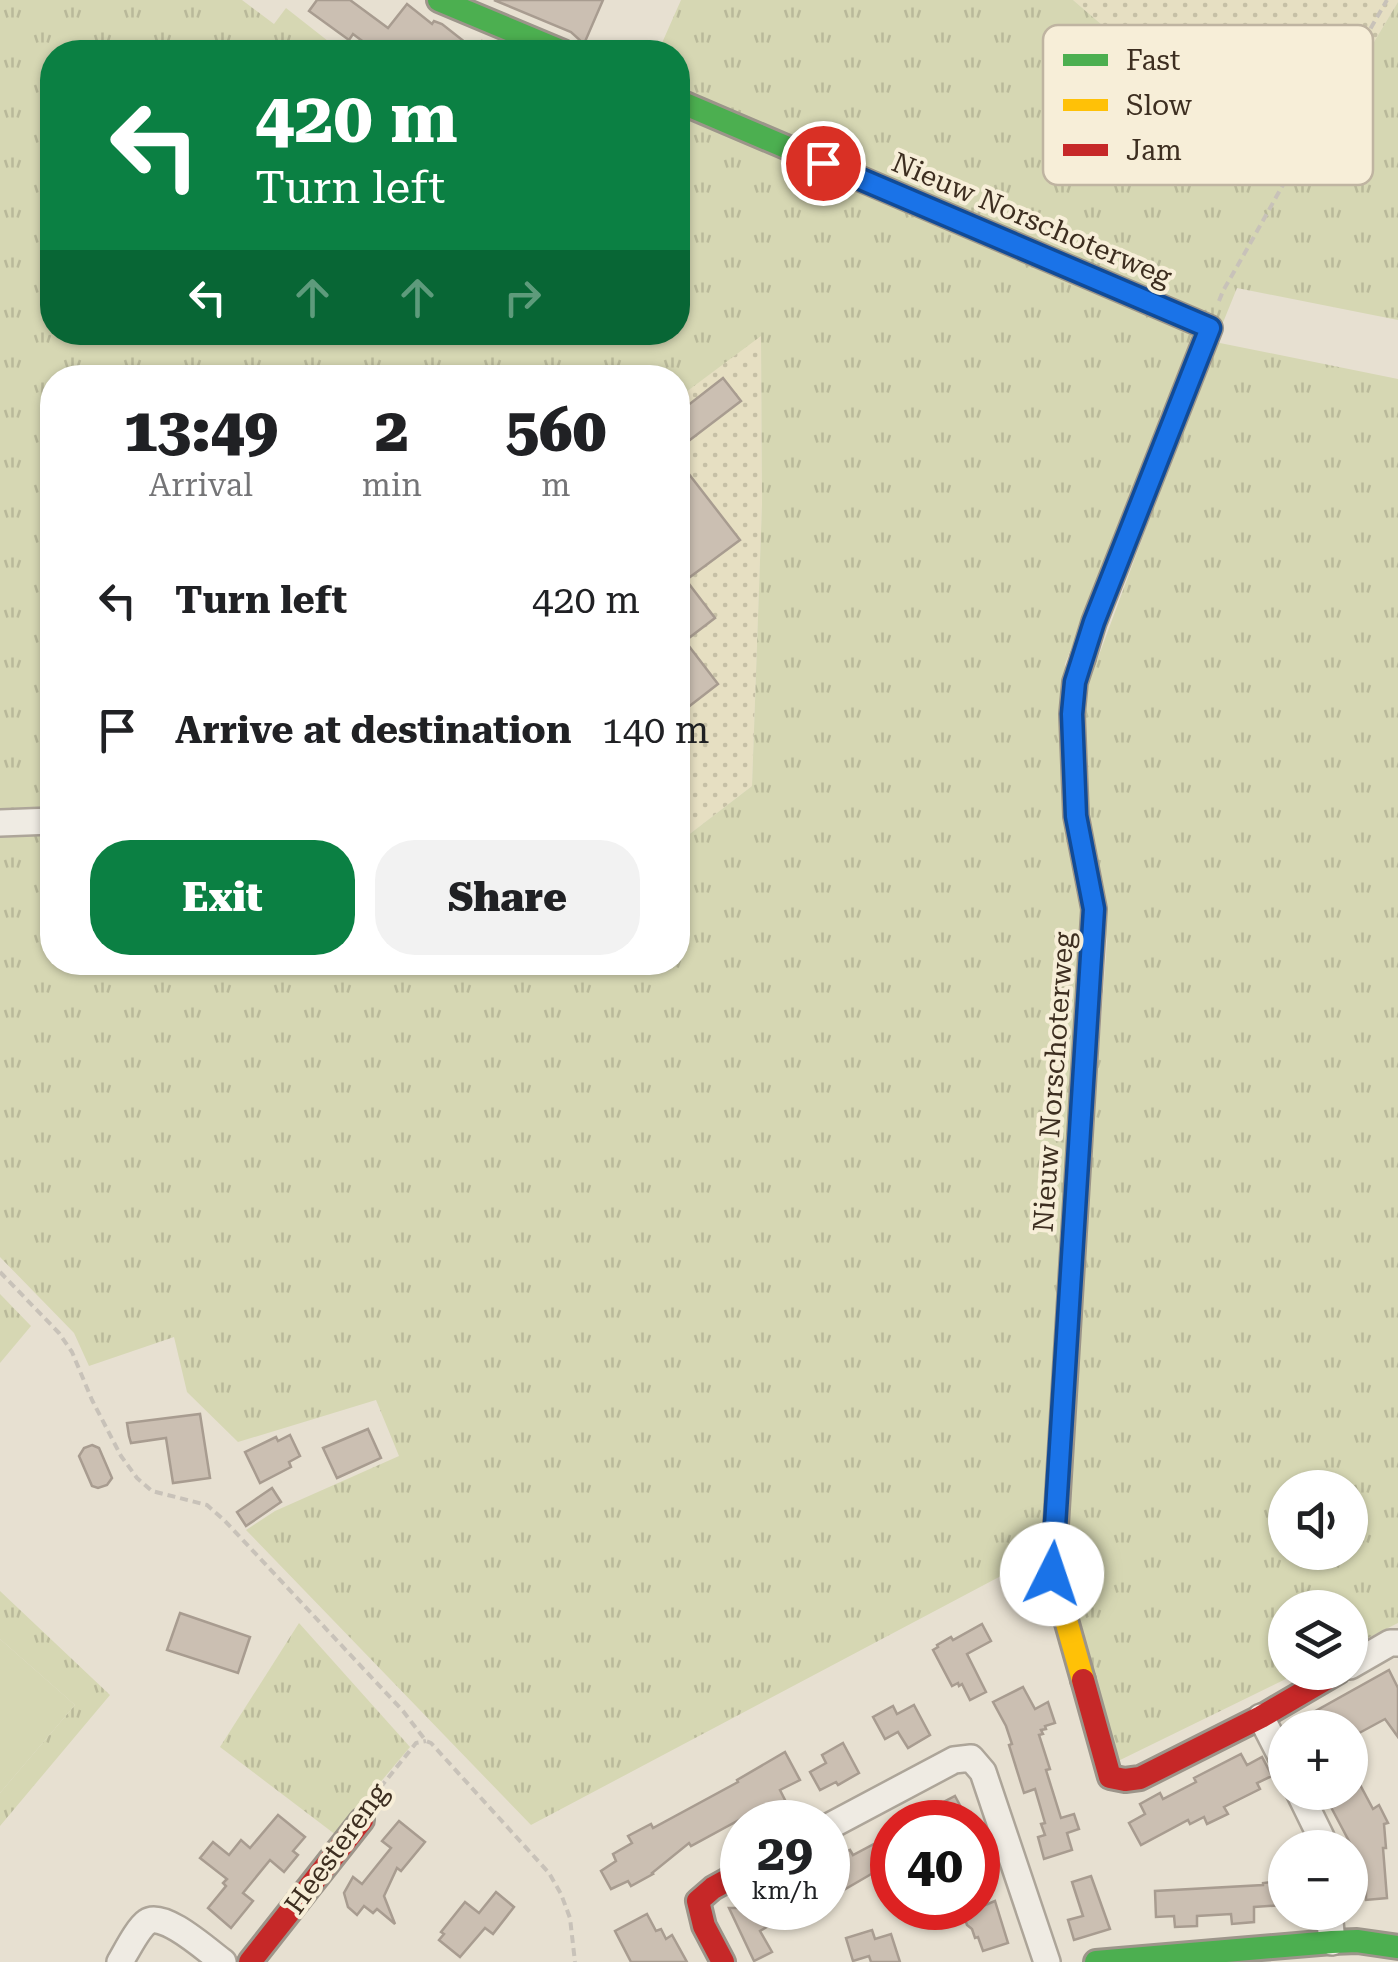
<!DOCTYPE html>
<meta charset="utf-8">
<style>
:root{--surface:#fff;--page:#f2f2f2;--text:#202124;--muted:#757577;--accent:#0b8043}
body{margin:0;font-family:"Roboto Serif",serif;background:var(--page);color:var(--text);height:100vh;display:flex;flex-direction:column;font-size:38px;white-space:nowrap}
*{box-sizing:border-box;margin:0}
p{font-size:32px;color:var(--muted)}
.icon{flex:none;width:55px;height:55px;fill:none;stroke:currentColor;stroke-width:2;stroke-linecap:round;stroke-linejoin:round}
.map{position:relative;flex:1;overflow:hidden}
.panel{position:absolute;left:40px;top:365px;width:650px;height:610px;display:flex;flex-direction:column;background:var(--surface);border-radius:40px;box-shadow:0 2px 8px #0004}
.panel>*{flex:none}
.hud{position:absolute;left:40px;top:40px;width:650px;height:305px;border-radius:40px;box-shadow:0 2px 8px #0004;background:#0b8043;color:#fff;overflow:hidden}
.tools{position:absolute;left:1268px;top:1470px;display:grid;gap:20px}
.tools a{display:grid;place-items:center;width:100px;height:100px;border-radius:50%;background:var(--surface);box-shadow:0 2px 8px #0004;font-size:50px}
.speed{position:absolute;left:720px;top:1800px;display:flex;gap:20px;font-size:50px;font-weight:700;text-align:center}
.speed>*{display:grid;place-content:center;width:130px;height:130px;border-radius:50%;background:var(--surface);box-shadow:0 2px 8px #0004;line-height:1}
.speed small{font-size:25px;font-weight:400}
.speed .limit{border:15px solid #d22;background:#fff;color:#111}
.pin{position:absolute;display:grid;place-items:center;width:85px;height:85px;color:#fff;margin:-42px;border:5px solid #fff;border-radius:50%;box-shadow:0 2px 10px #0007}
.me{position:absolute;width:110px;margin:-55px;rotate:4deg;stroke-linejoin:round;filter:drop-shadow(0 0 8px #0008)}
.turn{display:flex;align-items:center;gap:35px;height:210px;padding:0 50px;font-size:45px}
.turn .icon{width:130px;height:130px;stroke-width:2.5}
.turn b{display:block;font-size:70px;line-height:85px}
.lanes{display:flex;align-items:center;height:95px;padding:0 50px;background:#0003;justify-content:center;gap:50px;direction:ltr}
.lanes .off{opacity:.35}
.eta{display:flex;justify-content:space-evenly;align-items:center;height:170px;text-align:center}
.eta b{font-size:60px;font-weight:800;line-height:70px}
.primary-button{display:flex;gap:20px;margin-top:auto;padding:20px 50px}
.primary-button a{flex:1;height:115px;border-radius:40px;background:var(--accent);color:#fff;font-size:40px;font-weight:800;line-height:115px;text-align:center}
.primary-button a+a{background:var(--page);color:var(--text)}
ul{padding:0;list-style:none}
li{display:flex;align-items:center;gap:30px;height:130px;padding:0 50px}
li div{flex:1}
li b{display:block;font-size:38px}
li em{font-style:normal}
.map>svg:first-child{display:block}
.farmland{fill:url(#farmland-dots)}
.grass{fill:url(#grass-tufts);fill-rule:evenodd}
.pitch{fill:#d6d7b3}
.building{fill:#cbbfb2;stroke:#a89c90;stroke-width:2.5}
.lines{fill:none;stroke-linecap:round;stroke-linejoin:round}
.street-casing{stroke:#ada599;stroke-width:30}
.fast-casing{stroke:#9c958a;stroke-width:28}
.slow-casing{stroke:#9c958a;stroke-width:28}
.jam-casing{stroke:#9c958a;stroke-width:28}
.path{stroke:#c8c2b9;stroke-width:4;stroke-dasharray:8 5;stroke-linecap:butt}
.street{stroke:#efebe3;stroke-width:25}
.fast{stroke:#4caf50;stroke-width:22}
.slow{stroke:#ffc107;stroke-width:22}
.jam{stroke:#c62828;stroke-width:22}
.route-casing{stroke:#114b97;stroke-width:25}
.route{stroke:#1a73e8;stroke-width:18}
.labels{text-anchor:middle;stroke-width:8;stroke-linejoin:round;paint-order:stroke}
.street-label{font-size:28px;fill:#3d2e20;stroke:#f7eed8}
.key{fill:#f7eed8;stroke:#bfb4a1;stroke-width:2.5}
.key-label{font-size:28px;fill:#3d2e20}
</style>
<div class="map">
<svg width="1398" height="1962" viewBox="0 0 1398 1962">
<defs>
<pattern id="farmland-dots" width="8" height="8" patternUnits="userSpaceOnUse" patternTransform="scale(2.5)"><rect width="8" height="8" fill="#e6dfc2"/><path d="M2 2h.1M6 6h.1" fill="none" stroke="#c6c0a6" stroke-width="1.8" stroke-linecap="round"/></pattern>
<pattern id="grass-tufts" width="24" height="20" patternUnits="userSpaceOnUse" patternTransform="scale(2.5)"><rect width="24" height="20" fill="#d6d7b3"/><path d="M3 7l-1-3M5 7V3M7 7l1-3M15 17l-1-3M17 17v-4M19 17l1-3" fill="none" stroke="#b9b99a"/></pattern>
</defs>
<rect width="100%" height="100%" fill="#e7e0d1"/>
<g class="farmland">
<polygon points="1073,0 1398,0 1398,2 1341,97 1312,157 1201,97 1116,37"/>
<polygon points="761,334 762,504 752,786 678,843 678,398"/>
</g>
<g class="grass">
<polygon points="0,0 242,0 274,24 286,8 342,52 52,52 52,332 471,332 476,336 482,332 678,332 678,116 1198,334 1065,664 1089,913 1047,1582 1036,1587 1016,1568 531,1825 246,1530 275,1511 399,1456 376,1400 238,1442 187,1392 174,1337 89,1366 74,1333 0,1257 0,833 52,831 52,962 678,962 678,843 752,786 762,504 761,336 678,398 678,378 52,378 52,813 0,814"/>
<polygon points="681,0 1073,0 1116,37 1201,97 1311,157 1341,97 1398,2 1398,320 1237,288 1222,325 678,91 678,52 658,52"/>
<path d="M1215 342 1398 379V1623L1350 1647V1608H1285V1672L1298 1673 1114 1763 1059 1582 1107 941 1078 745 1079 709ZM1285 1488H1350V1552H1285Z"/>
<polygon points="0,1294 31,1326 0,1363"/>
<polygon points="0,1591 110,1695 0,1826 0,1793 75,1705 0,1639"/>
<polygon points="299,1623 410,1747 336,1835 220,1747"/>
</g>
<polygon class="pitch" points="0,1639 75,1705 0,1793"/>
<g class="building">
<polygon points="317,0 350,0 388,28 407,4 432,24 434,21 442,24 475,50 482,41 509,52 377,52 353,34 349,40 309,11"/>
<polygon points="494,0 603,0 584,44 571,32"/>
<polygon points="723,378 741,401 678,449 678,413"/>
<polygon points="678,460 740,540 686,580 715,618 685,641 718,684 678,715"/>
<polygon points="200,1414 210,1478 173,1483 166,1438 131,1443 129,1436 127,1423"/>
<polygon points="368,1429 381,1458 337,1478 323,1448"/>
<polygon points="290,1435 300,1456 289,1462 291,1467 260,1483 245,1452 276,1437 278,1441"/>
<polygon points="92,1445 99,1448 112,1478 107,1485 98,1488 92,1486 79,1456 84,1448"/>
<polygon points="272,1488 281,1502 246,1526 237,1512"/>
<polygon points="180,1613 250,1637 238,1673 167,1650"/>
<polygon points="982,1624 991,1641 967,1654 986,1692 970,1700 962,1684 959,1686 958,1683 952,1686 933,1650 938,1647 937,1645 951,1637 953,1640"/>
<polygon points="1389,1670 1398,1688 1398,1737 1385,1719 1350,1738 1350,1728 1285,1728"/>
<polygon points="1023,1687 1035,1709 1048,1702 1055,1723 1045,1726 1046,1729 1041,1730 1043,1734 1039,1735 1050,1769 1046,1770 1061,1818 1074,1814 1079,1829 1067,1833 1072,1850 1044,1859 1038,1837 1045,1835 1041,1824 1045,1823 1035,1789 1024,1793 1009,1745 1012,1744 1006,1726 993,1702"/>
<polygon points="914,1705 930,1735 908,1748 898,1732 885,1739 873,1717 893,1706 897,1714"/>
<polygon points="843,1743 859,1773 838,1785 836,1782 820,1790 810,1772 826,1763 822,1755"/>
<polygon points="785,1752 800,1780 780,1790 786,1802 779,1806 783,1814 773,1819 772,1822 757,1822 752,1813 691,1846 689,1843 652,1873 653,1874 631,1886 628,1881 611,1889 601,1871 616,1861 613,1854 632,1843 628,1836 651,1824 653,1828 738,1782 737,1780"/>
<polygon points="1241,1754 1247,1765 1262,1757 1272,1776 1257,1783 1260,1789 1224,1807 1228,1814 1207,1824 1204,1817 1190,1824 1188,1820 1141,1845 1129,1823 1145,1814 1140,1804 1160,1793 1163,1799 1196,1782 1194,1778"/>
<polygon points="1350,1766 1373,1809 1379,1805 1388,1823 1384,1824 1386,1848 1383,1848 1387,1898 1366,1900 1366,1891 1350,1892 1350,1843 1323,1792 1350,1792"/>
<polygon points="955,1796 969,1822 905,1822"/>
<polygon points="278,1815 305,1837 293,1851 298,1855 284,1872 270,1860 243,1893 253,1901 231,1928 208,1908 226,1886 223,1883 227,1879 200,1858 213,1842 229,1855 241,1840 250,1848"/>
<polygon points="399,1821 425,1842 401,1871 397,1868 384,1896 395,1924 377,1909 373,1913 364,1906 357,1915 348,1907 344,1893 353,1877 362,1884 391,1848 382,1841"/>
<polygon points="874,1844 885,1866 842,1891 828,1861 850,1850 853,1855"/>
<polygon points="1091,1876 1110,1929 1074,1940 1068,1920 1083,1916 1072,1882"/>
<polygon points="1281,1881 1283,1905 1254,1907 1254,1922 1232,1924 1231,1914 1197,1916 1197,1926 1175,1927 1174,1916 1156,1917 1155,1891 1263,1885 1263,1883"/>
<polygon points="496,1892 514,1907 493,1934 485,1928 460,1957 439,1940 444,1934 441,1932 465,1902 479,1913"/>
<polygon points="995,1901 1008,1943 983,1951 978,1937 975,1938 972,1929 967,1925 961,1908 978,1908"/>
<polygon points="729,1908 767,1908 775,1922 760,1931 772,1952 754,1961"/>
<polygon points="647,1914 656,1931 661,1929 666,1939 672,1935 687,1962 631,1962 615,1931"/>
<polygon points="872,1930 875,1939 891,1934 900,1962 871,1962 869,1956 853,1961 846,1938"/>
</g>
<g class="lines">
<g class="street-casing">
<g id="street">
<polyline points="0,823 52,821"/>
<polyline points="1350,1666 1390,1643 1398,1643"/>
<polyline points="1261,1717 1285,1764"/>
<polyline points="1299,1792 1321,1837 1322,1848"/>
<polyline points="828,1827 954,1760 971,1758 983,1772 1047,1962"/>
<polyline points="1329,1912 1332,1942"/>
<path d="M120 1962C126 1952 138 1928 147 1922 163 1910 209 1952 223 1962"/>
</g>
</g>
<g class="fast-casing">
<g id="fast">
<polyline points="439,0 563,52"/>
<polyline points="678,101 1210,328 1094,622 1083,658"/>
<polyline points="1096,1962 1332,1942 1357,1941 1398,1947"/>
</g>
</g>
<g class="slow-casing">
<polyline id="slow" points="1083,1680 1053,1574 1089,988"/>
</g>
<g class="jam-casing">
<g id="jam">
<polyline points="1083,658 1075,682 1072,714 1076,816 1094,909 1089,988"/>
<polyline points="1083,1680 1110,1777 1125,1780 1140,1778 1261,1717 1338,1672"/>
<polyline points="250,1962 362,1820"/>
<polyline points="723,1962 704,1926 698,1901 713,1888 742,1872"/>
</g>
</g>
<g class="path">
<path d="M1219 301 1223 291C1279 194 1331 96 1387 0"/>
<polyline points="0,1272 59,1333 72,1352 92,1400 121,1456 137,1478 152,1491 207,1505 224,1520 403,1711 426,1741 431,1743 549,1873 561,1894 570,1918 575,1962"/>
<polyline points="372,1798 416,1743 426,1741"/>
</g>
<use href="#street" class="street"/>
<use href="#fast" class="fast"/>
<use href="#slow" class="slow"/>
<use href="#jam" class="jam"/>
</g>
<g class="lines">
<g class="route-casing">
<polyline id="route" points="823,163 1210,328 1094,622 1075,682 1072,714 1076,816 1094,909 1052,1574"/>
</g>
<use href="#route" class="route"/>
</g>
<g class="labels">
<g class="street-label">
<text transform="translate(1032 219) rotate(23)" y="10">Nieuw Norschoterweg</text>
<text transform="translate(1053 1082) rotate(-86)" y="10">Nieuw Norschoterweg</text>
<text transform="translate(336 1848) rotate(-54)" y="10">Heestereng</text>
</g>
</g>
<rect x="1043" y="25" width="330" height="160" rx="15" class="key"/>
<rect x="1063" y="54" width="45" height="12" fill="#4caf50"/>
<rect x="1063" y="99" width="45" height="12" fill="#ffc107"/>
<rect x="1063" y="144" width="45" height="12" fill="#c62828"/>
<g class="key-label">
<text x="1126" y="70">Fast</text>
<text x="1126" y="115">Slow</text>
<text x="1126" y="160">Jam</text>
</g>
</svg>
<div class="tools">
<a><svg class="icon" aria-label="sound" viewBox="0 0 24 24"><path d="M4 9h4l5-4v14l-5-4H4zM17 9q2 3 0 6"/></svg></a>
<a><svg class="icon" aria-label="layers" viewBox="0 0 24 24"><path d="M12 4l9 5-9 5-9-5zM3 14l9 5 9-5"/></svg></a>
<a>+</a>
<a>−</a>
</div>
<div class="speed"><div>29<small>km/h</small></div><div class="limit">40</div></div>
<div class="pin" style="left:823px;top:163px;background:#d93025"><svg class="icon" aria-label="arrive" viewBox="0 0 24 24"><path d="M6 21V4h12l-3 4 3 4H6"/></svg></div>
<svg class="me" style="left:1052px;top:1574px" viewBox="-20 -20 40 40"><circle r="19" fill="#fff"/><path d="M0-13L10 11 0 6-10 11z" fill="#1a73e8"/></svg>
<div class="hud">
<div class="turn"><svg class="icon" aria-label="left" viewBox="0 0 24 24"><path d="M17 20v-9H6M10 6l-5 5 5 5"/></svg><div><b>420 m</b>Turn left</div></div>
<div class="lanes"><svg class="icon" aria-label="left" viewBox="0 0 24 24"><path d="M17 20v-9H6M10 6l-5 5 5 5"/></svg><svg class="icon off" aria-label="ahead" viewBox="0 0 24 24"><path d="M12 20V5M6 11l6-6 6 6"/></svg><svg class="icon off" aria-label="ahead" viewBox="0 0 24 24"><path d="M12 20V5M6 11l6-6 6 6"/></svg><svg class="icon off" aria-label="right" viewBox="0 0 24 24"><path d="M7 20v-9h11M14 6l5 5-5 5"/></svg></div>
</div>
<section class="panel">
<div class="eta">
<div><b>13:49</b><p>Arrival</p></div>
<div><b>2</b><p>min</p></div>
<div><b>560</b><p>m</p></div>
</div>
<ul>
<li><svg class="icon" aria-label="left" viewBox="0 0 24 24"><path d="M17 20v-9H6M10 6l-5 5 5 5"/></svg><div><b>Turn left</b></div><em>420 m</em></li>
<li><svg class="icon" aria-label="arrive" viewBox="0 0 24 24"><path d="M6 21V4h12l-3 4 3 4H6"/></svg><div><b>Arrive at destination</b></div><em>140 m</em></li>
</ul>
<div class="primary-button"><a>Exit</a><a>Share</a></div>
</section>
</div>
